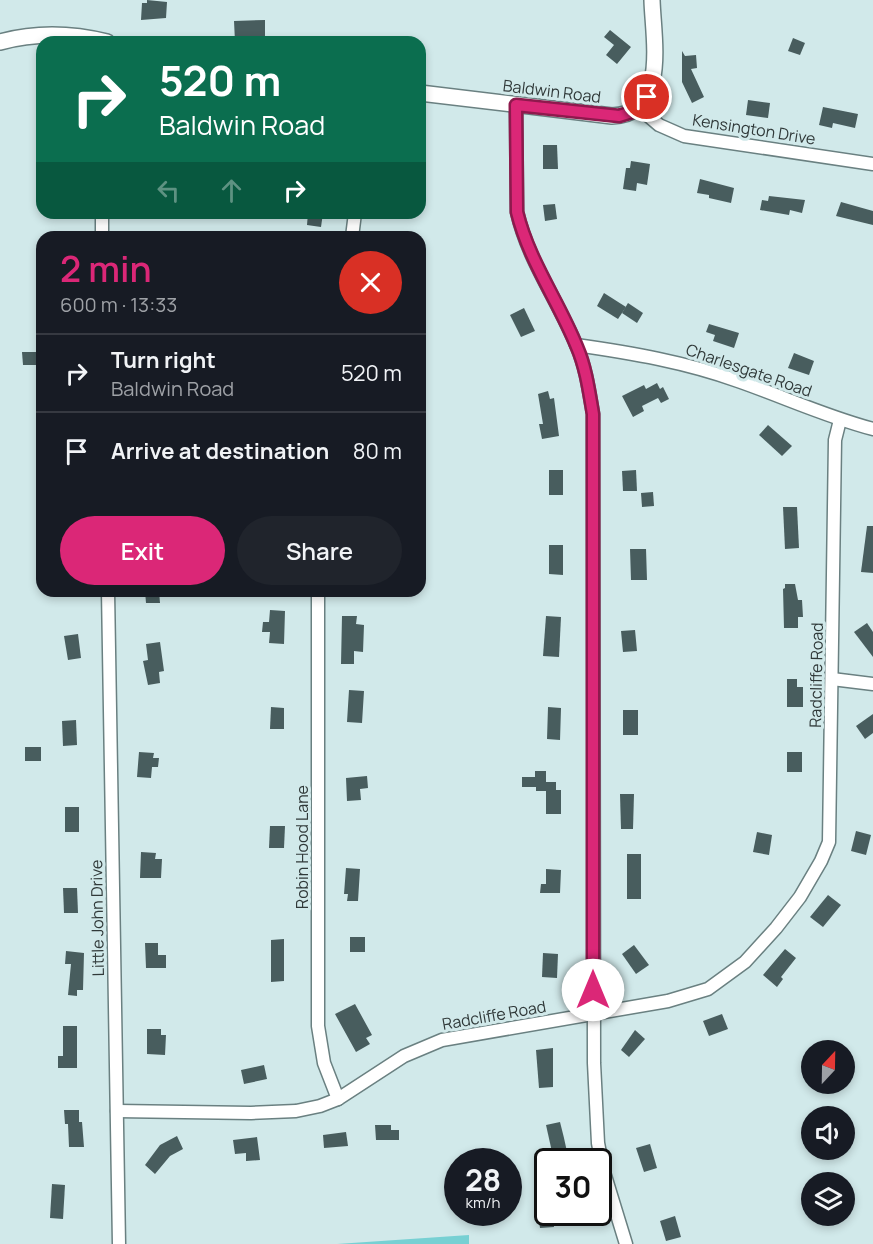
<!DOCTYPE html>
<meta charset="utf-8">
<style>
:root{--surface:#171b24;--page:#20242c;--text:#f1f3f6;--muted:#9ea1a6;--line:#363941;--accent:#db2777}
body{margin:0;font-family:Manrope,sans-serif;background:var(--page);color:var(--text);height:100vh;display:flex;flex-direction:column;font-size:22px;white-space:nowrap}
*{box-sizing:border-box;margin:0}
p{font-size:20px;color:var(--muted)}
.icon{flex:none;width:33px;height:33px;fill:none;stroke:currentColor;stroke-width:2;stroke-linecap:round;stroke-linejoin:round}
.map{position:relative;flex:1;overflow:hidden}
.sheet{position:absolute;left:36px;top:231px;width:390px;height:366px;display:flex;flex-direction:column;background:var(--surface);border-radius:18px;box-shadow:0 3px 9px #0003}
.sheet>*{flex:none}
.top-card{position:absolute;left:36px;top:36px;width:390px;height:183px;border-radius:18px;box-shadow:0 3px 9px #0003;background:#0b6e4f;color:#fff;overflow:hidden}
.needle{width:39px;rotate:22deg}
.buttons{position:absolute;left:801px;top:1040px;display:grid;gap:12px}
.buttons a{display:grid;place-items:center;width:54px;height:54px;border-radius:50%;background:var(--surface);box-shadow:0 3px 9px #0003;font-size:30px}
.speed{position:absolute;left:444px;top:1148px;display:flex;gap:12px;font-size:30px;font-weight:700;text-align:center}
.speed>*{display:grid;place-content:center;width:78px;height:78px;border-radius:50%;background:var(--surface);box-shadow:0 3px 9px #0003;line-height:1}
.speed small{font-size:15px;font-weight:400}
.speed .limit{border:3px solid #111;border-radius:9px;background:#fff;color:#111}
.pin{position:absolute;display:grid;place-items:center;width:51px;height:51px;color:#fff;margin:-26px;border:3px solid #fff;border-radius:50%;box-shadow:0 2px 6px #0007}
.me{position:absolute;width:66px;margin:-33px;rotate:0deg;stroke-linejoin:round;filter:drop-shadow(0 0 4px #0008)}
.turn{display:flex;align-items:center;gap:21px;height:126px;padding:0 24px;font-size:27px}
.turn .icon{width:78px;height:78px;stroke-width:2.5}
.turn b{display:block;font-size:42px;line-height:51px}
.lanes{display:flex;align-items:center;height:57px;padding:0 24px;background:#0003;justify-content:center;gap:30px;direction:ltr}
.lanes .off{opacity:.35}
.round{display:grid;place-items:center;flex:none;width:63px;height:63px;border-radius:32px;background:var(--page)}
.summary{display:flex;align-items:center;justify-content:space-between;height:102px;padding:0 24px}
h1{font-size:36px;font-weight:600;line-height:45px;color:var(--accent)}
.button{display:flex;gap:12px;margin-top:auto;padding:12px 24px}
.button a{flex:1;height:69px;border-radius:36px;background:var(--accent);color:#fff;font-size:24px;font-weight:600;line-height:69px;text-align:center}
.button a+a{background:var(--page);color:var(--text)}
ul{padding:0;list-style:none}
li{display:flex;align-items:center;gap:18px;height:78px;padding:0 24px;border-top:2px solid var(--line)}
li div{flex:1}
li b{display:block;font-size:22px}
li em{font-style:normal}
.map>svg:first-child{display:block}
.green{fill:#77d0d3}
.building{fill:#485d5e}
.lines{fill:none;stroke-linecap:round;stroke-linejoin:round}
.minor-casing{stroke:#6a8081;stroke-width:15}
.tertiary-casing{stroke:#6a8081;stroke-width:18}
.minor{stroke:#fff;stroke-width:12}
.tertiary{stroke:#fff;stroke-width:15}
.route-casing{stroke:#8e194d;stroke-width:15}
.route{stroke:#db2777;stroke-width:10}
.labels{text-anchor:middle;stroke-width:6;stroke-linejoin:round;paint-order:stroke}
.street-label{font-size:16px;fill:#303939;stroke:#d1e9ea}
</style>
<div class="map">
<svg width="873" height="1244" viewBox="0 0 873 1244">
<rect width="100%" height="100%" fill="#d1e9ea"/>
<polygon class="green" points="469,1235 469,1244 337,1244"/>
<g class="building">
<polygon points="147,0 167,2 166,18 141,20 142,3 147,3"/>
<polygon points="265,20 265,37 252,38 252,42 235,42 234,21"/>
<polygon points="610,30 631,47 617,64 606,55 614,45 604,37"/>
<polygon points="793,38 805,43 800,55 788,51"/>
<polygon points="682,51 685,56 696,55 697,68 691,69 704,97 692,103 682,82"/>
<polygon points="748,100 770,103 768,118 746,115"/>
<polygon points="823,107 858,114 855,128 833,123 832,128 819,125"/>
<polygon points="543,145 557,145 558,169 543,169"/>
<polygon points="631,161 650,164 647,185 637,183 636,191 623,189 626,168 630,168"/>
<polygon points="700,179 734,188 731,203 709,198 709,195 697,193"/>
<polygon points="769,196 805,200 802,213 790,210 789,215 760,210 762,200 768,201"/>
<polygon points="841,202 873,211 873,225 836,216"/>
<polygon points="555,204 557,219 545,221 543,205"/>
<polygon points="308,213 323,213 321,227 307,225"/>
<polygon points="604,293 626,307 618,319 597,306"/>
<polygon points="628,303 643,313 637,323 622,313"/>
<polygon points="524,308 535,331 521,337 510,315"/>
<polygon points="709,324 739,333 734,348 713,341 715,335 706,332"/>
<polygon points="22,352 41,352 42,365 23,365"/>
<polygon points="794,353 814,361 809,375 788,368"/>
<polygon points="657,383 660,389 663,387 669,399 661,403 658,398 642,406 644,411 633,417 622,396 644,385 646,389"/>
<polygon points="548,391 550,399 554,398 559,436 542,439 539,424 543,424 538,394"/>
<polygon points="768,425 792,446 782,456 759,435"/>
<rect x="549" y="470" width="14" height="25"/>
<polygon points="636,470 637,491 623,491 622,471"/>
<polygon points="653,492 654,506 642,507 641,493"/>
<polygon points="783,507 797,507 799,548 785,549"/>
<polygon points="867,526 873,526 873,573 861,572"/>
<polygon points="549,545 563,545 563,575 549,574"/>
<polygon points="630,549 646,549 647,580 631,580"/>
<polygon points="785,584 795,584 798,600 802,600 803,617 798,617 798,628 784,628 783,589 785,588"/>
<polygon points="145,591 159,591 160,603 146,603"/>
<polygon points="270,610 285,611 284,644 269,643 270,632 262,632 263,622 269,622"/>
<polygon points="342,616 357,616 356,624 364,625 363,652 354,651 354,664 341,664"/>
<polygon points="546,616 561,617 559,657 543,656"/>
<polygon points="867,623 873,632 873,657 854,632"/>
<polygon points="635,630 637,651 623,652 621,631"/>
<polygon points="78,634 81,658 68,660 64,636"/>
<polygon points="160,642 164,671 159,672 160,683 148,685 143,661 148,660 146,644"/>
<polygon points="787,679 797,679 797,687 803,687 803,707 787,707"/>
<polygon points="349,690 364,691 362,723 347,722"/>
<polygon points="271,707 284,708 284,729 270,729"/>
<polygon points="548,707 561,708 560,740 547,739"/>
<rect x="623" y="710" width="15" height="25"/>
<polygon points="873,714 873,733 865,739 856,726"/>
<polygon points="76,720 77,745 63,746 62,721"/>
<rect x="25" y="747" width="16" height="14"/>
<polygon points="139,752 154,753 153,758 159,758 158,767 152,767 151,778 137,777"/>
<rect x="787" y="752" width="15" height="20"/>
<polygon points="535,771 546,771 546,782 556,782 556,790 561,790 561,814 546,814 546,791 536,791 536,787 522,787 522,777 535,777"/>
<polygon points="367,776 368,788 360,789 361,800 347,801 346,778"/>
<polygon points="620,794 634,794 633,829 621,829"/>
<rect x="65" y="807" width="14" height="25"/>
<polygon points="270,826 285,826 284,848 269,848"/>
<polygon points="856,831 871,835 866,855 851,851"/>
<polygon points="757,832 772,835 769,855 753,852"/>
<polygon points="141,852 156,853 155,859 162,859 161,878 140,878"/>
<rect x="627" y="854" width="14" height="45"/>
<polygon points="346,868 360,869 358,901 347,901 348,894 344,894"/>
<polygon points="546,869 561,870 560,893 540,893 541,884 546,884"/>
<polygon points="63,888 77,888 78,913 64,913"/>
<polygon points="828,895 841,905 823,927 810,917"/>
<rect x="350" y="937" width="15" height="15"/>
<polygon points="284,939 284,981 271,982 271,940"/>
<polygon points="145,943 158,943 158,955 166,955 166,968 146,968"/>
<polygon points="634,945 649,965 636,974 622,954"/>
<polygon points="785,949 796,958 781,977 783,979 777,987 763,975"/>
<polygon points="66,951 84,953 83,990 77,990 77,996 68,995 71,964 65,964"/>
<polygon points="543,953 558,954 557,978 542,977"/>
<polygon points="355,1004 372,1035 366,1038 370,1044 356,1052 335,1014"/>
<polygon points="722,1014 728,1029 709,1036 703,1021"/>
<polygon points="63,1026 77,1026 77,1068 58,1068 58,1056 63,1056"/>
<polygon points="147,1029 161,1029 161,1035 166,1035 165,1055 147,1054"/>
<polygon points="635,1030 645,1039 629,1057 621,1050"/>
<polygon points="553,1048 553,1087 539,1088 536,1050"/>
<polygon points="264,1065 267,1079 244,1084 241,1070"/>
<polygon points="64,1110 79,1110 79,1122 82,1122 84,1147 69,1147 68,1124 65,1124"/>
<polygon points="560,1122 564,1138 569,1161 554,1161 546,1125"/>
<polygon points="375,1125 391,1125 391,1130 399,1130 399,1140 376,1140"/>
<polygon points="346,1132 348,1146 324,1148 323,1135"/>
<polygon points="177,1136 183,1149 170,1156 155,1174 145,1165 160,1145"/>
<polygon points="257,1137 260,1160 246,1161 246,1153 235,1154 233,1140"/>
<polygon points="650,1144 657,1168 644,1172 636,1148"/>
<polygon points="52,1184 65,1185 63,1219 50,1218"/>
<polygon points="548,1204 548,1212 552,1212 554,1227 540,1228 537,1205"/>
<polygon points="675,1216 681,1237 666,1241 660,1221"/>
</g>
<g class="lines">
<g class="minor-casing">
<g id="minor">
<path d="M516 105 517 212C528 261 558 300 577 347 586 368 589 391 593 414L594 1063 598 1143 603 1169 626 1244"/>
<polyline points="638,107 659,125 684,136 873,164"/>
<polyline points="102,213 102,237"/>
<polyline points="352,237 355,213"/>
<path d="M576 345C632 353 685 362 738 381 784 397 827 417 873 429"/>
<polyline points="108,591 119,1244"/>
<polyline points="318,591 318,1026 324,1063 338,1099"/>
<polyline points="832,679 873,684"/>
<polyline points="117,1111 251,1113 296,1111 320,1106 338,1099 404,1056 442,1040 668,1001 708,989 745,962 776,928 800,897 821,861 829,842 835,440 840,420"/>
</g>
</g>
<g class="tertiary-casing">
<g id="tertiary">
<path d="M0 42C36 32 71 33 107 42"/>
<path d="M420 93 612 116C669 114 653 38 652 0"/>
</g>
</g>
<use href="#minor" class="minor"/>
<use href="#tertiary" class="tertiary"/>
</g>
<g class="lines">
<g class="route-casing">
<path id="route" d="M593 990V414C589 391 586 368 577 347 558 300 529 261 517 212L516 105 619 116 632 112 647 97"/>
</g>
<use href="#route" class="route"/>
</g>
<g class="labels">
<g class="street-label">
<text transform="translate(552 91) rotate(7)" y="6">Baldwin Road</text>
<text transform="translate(754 129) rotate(9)" y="6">Kensington Drive</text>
<text transform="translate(749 370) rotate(19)" y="6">Charlesgate Road</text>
<text transform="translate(816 675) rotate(-89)" y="6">Radcliffe Road</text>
<text transform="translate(302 847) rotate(-90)" y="6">Robin Hood Lane</text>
<text transform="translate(97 918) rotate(-91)" y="6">Little John Drive</text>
<text transform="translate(494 1015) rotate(-10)" y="6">Radcliffe Road</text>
</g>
</g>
</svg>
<div class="buttons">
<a><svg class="needle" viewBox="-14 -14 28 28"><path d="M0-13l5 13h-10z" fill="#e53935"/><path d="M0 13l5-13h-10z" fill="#9ea1a6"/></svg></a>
<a><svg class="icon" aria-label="sound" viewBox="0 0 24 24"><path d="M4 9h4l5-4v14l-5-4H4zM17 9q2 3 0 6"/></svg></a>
<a><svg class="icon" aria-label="layers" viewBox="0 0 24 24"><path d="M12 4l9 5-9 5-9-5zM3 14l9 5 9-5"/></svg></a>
</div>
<div class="speed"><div>28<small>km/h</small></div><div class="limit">30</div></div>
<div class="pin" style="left:647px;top:97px;background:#d93025"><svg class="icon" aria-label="arrive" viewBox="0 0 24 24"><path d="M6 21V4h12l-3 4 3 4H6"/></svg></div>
<svg class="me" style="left:593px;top:990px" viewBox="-20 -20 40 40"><circle r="19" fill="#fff"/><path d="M0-13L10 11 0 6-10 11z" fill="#db2777"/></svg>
<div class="top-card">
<div class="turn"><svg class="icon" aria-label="right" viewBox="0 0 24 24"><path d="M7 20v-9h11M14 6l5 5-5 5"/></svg><div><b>520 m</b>Baldwin Road</div></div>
<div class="lanes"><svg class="icon off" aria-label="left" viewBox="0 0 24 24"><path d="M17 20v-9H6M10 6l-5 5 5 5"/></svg><svg class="icon off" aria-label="ahead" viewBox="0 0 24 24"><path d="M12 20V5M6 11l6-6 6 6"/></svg><svg class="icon" aria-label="right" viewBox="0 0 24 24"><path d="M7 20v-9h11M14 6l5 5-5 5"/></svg></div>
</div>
<section class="sheet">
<div class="summary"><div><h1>2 min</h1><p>600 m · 13:33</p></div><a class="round" style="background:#d93025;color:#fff"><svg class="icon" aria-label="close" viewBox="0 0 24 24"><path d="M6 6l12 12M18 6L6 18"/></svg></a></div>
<ul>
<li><svg class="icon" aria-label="right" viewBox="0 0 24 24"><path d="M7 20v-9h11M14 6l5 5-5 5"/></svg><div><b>Turn right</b><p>Baldwin Road</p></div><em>520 m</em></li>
<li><svg class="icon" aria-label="arrive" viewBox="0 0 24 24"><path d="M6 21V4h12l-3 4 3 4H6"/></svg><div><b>Arrive at destination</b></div><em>80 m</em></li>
</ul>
<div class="button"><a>Exit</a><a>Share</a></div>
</section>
</div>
